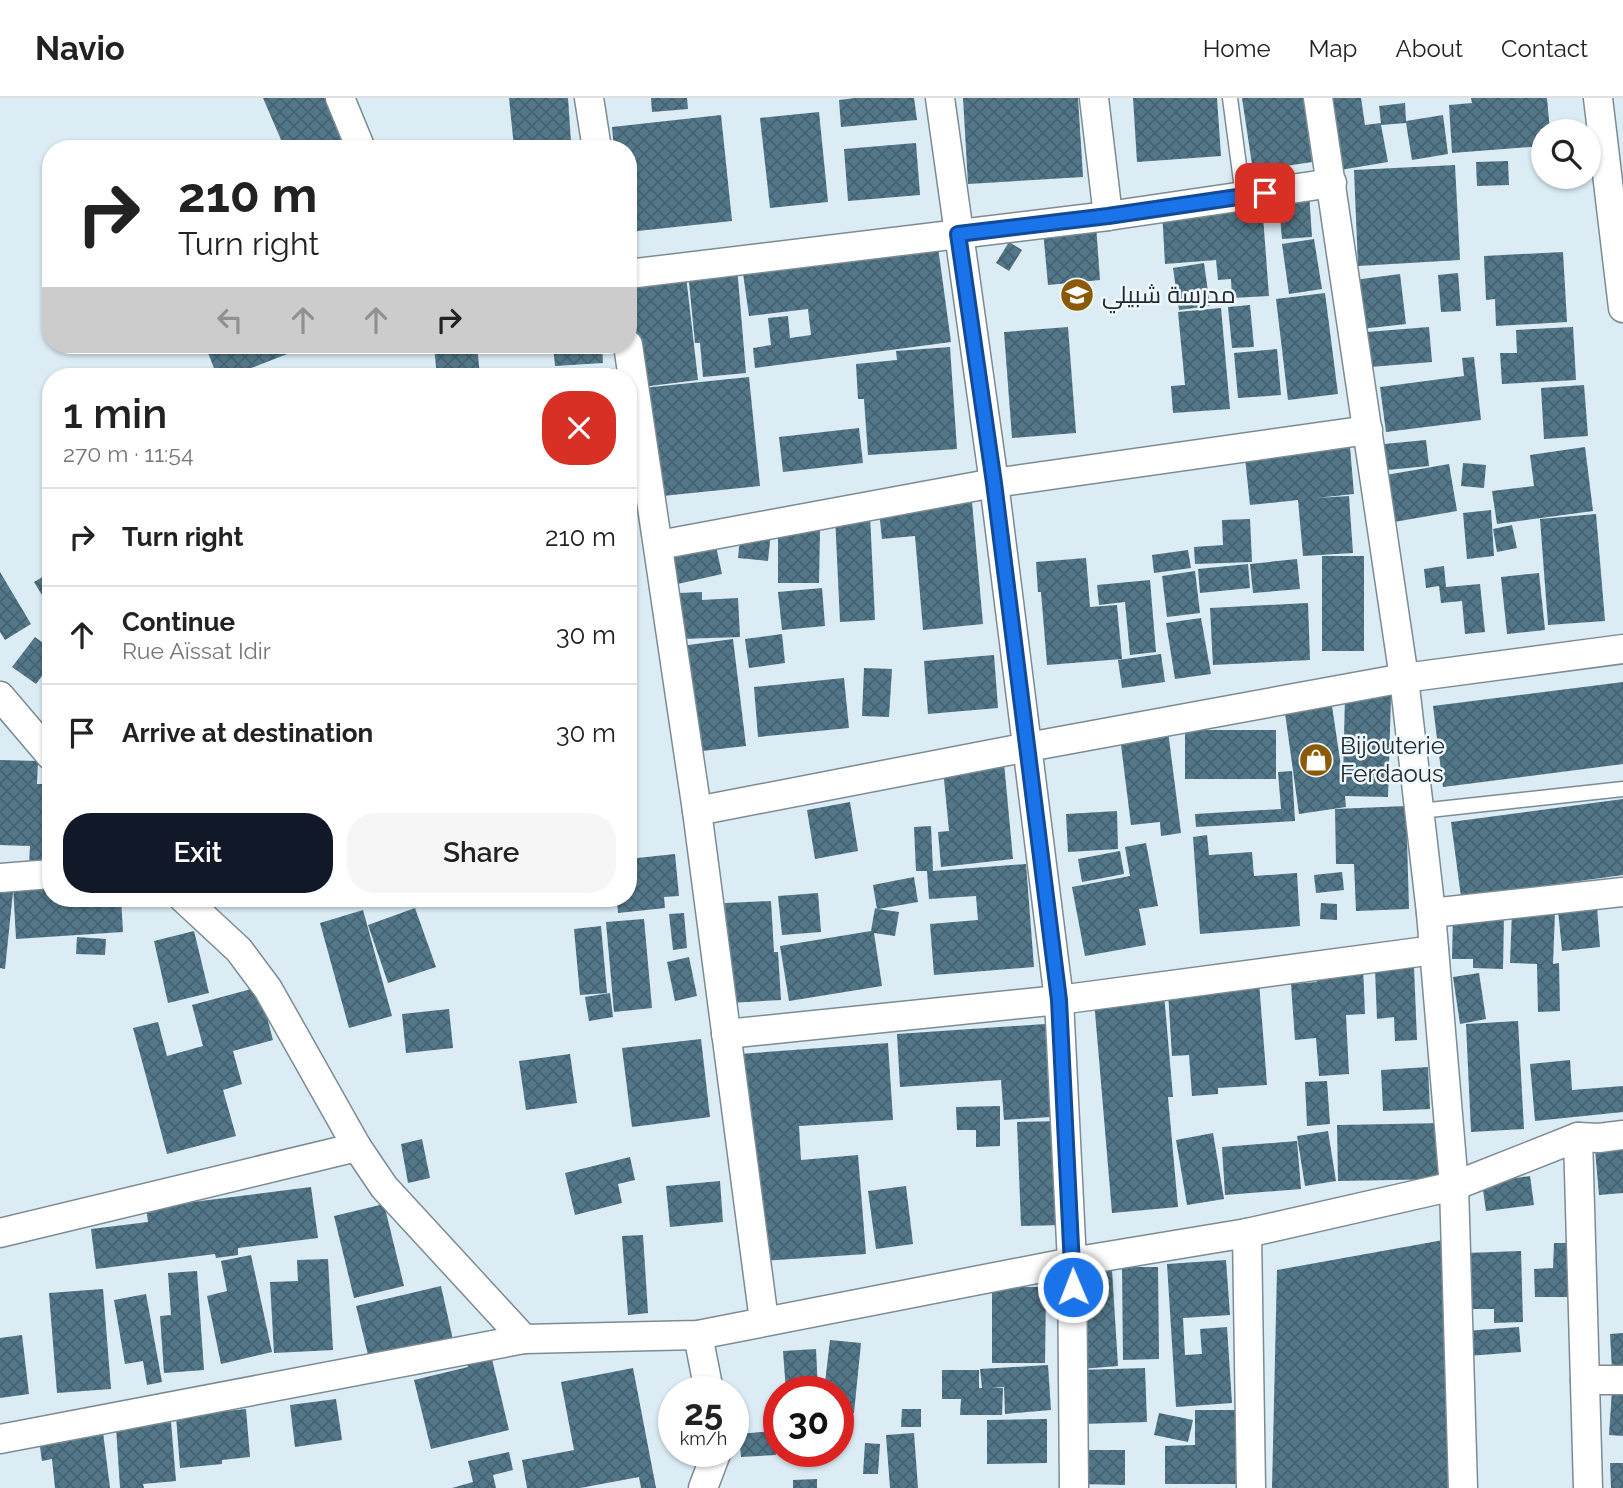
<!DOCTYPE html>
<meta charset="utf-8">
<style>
:root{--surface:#fff;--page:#f6f6f6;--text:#222;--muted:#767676;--line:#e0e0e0;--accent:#111827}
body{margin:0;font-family:Raleway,Cairo,sans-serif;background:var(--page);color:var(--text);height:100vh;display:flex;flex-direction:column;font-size:26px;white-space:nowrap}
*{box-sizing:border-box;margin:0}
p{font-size:23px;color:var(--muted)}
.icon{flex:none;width:38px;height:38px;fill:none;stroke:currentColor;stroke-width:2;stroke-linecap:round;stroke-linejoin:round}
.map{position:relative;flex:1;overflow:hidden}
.panel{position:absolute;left:42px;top:270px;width:595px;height:539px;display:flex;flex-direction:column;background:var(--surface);border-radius:28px;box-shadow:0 2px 5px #0004}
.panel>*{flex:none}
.guide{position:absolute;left:42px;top:42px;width:595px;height:214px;border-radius:28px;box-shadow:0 2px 5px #0004;background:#fff;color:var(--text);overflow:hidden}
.tools{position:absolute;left:1531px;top:21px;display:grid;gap:14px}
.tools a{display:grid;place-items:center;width:70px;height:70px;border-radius:50%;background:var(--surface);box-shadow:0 2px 5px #0004;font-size:35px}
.speed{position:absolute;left:658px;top:1278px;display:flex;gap:14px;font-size:35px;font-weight:700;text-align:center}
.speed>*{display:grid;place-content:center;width:91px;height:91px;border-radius:50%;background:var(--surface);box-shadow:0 2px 5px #0004;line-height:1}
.speed small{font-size:18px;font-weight:400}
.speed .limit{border:10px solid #d22;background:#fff;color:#111}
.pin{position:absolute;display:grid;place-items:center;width:60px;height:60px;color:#fff;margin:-30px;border-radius:14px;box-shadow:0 4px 10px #0006}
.me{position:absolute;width:77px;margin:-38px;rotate:359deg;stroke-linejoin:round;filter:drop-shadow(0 0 5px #0008)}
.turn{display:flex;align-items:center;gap:24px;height:147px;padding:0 21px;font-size:32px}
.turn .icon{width:91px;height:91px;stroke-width:2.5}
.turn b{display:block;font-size:49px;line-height:60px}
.lanes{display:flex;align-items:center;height:66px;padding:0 21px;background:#0003;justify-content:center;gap:35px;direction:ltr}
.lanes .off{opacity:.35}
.round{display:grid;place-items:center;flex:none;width:74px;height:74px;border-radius:28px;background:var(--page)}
.overview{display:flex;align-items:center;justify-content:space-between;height:119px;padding:0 21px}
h1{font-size:42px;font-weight:600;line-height:52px}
.cta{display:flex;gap:14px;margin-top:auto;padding:14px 21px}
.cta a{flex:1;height:80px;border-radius:28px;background:var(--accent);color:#fff;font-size:28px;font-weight:600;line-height:80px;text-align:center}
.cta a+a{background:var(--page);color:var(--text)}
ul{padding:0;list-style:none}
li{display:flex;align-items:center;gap:21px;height:98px;padding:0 21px;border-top:2px solid var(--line)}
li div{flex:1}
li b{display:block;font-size:26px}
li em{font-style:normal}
header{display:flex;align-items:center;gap:42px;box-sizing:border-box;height:98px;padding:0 35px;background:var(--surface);border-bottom:2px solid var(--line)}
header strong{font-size:33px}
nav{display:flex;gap:38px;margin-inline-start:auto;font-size:24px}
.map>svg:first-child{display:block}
.building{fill:url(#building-cross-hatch)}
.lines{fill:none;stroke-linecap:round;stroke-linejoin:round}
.service-casing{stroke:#7c8b93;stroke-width:17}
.minor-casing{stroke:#7c8b93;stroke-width:31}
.service{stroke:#fff;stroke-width:14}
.minor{stroke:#fff;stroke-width:28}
.route-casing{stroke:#114b97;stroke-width:18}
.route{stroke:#1a73e8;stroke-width:12}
.labels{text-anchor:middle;stroke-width:5;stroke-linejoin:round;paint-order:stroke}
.poi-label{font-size:24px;fill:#23292d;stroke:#edf8fd;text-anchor:start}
</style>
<header>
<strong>Navio</strong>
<nav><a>Home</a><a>Map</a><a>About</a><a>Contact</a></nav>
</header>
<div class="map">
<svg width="1623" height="1390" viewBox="0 0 1623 1390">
<defs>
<pattern id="building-cross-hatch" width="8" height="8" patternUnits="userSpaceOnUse" patternTransform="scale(1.75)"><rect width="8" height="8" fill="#537789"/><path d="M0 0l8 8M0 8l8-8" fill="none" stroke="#446270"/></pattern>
</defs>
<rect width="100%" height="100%" fill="#dbecf4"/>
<g class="building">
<polygon points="263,0 325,0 348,51 285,51"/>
<polygon points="509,0 568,0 571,44 514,49"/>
<polygon points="651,0 687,0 688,11 652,14"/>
<polygon points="855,0 914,0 917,22 841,29 839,2"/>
<polygon points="963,0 1078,0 1083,79 968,86"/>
<polygon points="1133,0 1217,0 1221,58 1137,64"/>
<polygon points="1242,0 1303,0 1312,64 1253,73"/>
<polygon points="1328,0 1361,0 1365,27 1381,25 1379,8 1405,5 1406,23 1443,17 1448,56 1412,62 1406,25 1381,27 1388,64 1340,72"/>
<polygon points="1471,0 1547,0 1550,33 1544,33 1544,48 1452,55 1449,7 1472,5"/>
<polygon points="819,14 828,104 770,110 760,20"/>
<polygon points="721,17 732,123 628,134 628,51 614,51 612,29"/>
<polygon points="574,44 575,51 537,51 537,49"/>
<polygon points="916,45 920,97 848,103 844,51"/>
<polygon points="1508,63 1509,87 1477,88 1476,64"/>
<polygon points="1455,67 1460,162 1358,168 1354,72"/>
<polygon points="1309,94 1312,139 1282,141 1278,97"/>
<polygon points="1262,105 1269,198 1232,200 1231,181 1218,182 1216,162 1165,166 1162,112"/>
<polygon points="1096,127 1100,182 1048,187 1043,132"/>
<polygon points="1314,141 1322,191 1289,196 1282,146"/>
<polygon points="937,142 951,244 755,270 753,250 771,247 768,220 788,218 790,240 811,237 808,211 749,218 742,168"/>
<polygon points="1009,144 1022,152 1009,173 996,165"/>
<polygon points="1563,154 1567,224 1496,228 1495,201 1486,202 1484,158"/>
<polygon points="1204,165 1210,208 1179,212 1173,170"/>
<polygon points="737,169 746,275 703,279 700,245 695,245 688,174"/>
<polygon points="1458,175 1461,213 1441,214 1438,177"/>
<polygon points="1400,176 1406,226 1361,231 1354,182"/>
<polygon points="686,178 698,282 642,289 630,185"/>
<polygon points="1325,195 1338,296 1288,302 1276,201"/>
<polygon points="1250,207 1254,249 1232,250 1228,209"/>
<polygon points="1221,210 1230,311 1173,315 1171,288 1185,287 1178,214"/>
<polygon points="1068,229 1076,335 1012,340 1004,234"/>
<polygon points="1429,229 1432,264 1370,269 1367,234"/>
<polygon points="1573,229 1576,282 1502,286 1500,255 1517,255 1516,232"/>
<polygon points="205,247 304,247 305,249 231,278 217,278"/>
<polygon points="462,247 477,247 480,278 437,278 434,249"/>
<polygon points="553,247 602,247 603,265 555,268"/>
<polygon points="950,249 957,351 868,357 864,301 858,301 856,266 897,262 896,253"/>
<polygon points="1277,251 1281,297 1238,300 1234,255"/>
<polygon points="1474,259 1481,322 1386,334 1380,289 1464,278 1462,260"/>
<polygon points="614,270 615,278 559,278 559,271"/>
<polygon points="749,279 760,388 653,399 642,290"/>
<polygon points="1584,287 1588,338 1544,341 1541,290"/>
<polygon points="859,330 863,365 783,374 779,339"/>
<polygon points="1426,342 1429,368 1387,372 1384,346"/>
<polygon points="1350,349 1354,396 1316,400 1349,398 1353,455 1303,458 1298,402 1250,407 1245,360"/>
<polygon points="1585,349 1593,413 1497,426 1492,393 1534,388 1530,357"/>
<polygon points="1463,365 1486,367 1484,390 1461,388"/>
<polygon points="1449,366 1457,413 1394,424 1386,377"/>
<polygon points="972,404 983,526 923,532 915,438 882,441 879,413"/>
<polygon points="1491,412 1494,458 1467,461 1463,415"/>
<polygon points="1596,416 1605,523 1548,527 1540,421"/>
<polygon points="870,417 875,522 840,524 835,418"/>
<polygon points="628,418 630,418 635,469 628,470"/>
<polygon points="1250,421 1252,464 1195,466 1194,449 1223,447 1222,422"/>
<polygon points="1512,427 1517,450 1497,454 1493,431"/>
<polygon points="741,430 771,434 768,463 738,460"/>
<polygon points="778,432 820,432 819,485 778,485"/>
<polygon points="715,444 722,476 673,487 666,455"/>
<polygon points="1188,452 1191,470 1154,475 1152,457"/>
<rect x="1322" y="458" width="42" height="95"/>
<polygon points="1086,460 1090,509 1117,507 1122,561 1047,567 1041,494 1038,494 1036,464"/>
<polygon points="1297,461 1300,491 1253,495 1250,466"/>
<polygon points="1248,466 1250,490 1200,495 1198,471"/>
<polygon points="1444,468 1446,489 1480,486 1485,534 1465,536 1462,503 1441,505 1439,488 1426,490 1424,471"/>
<polygon points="1195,473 1200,515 1167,519 1162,478"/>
<polygon points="0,474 31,526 5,542 0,534"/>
<polygon points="51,474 51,512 34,484"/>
<polygon points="1539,475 1545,532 1507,536 1501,479"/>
<polygon points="1150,482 1156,554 1130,557 1125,504 1099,507 1097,487"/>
<polygon points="822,490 825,528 782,532 778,494"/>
<polygon points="702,494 702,502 738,500 740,539 681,541 679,495"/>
<polygon points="1308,505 1310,562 1213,567 1210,510"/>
<polygon points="1201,520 1211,576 1175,581 1166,525"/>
<polygon points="782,536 785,565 749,570 745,541"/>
<polygon points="35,539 51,551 51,566 36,586 12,569"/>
<polygon points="733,541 746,648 693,654 681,548"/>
<polygon points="1161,556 1165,584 1122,590 1118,562"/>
<polygon points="994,557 998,610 928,616 924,563"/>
<polygon points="864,570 892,571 889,619 862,618"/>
<polygon points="844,580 849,630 758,639 754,589"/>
<polygon points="1623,584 1623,666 1443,689 1433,608"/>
<polygon points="1345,597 1391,598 1388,699 1345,698 1346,709 1299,716 1285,615 1332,608 1343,682"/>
<rect x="1185" y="632" width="91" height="49"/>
<polygon points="1168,633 1181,735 1161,738 1160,724 1131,727 1120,639"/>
<polygon points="0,662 38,663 37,686 51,686 51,768 29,767 30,748 0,747"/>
<polygon points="1004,665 1013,761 941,769 938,734 949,733 943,671"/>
<polygon points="1292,673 1295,723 1196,729 1195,716 1281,711 1278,674"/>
<polygon points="1623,701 1623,777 1461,799 1451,724"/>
<polygon points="850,704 858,753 815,761 807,712"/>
<polygon points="1406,708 1409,811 1356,813 1354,766 1336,766 1335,711"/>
<polygon points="1117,713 1118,751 1068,754 1066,716"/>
<polygon points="931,728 933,773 1026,766 1034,869 934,877 930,826 978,822 976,798 929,801 927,773 916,773 914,729"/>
<polygon points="1207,737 1209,757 1252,754 1254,778 1297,775 1300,828 1200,836 1193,739"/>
<polygon points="1146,745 1158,808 1139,811 1146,847 1085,858 1072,789 1130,778 1125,749"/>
<polygon points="1120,753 1124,776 1082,784 1078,761"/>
<polygon points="675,756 679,798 664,799 665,810 618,815 617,800 628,800 628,761"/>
<polygon points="1342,774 1344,792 1316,795 1314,777"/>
<polygon points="914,779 918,804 878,811 899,814 895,838 874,835 882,888 789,903 780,848 871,833 875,810 877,811 873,787"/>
<polygon points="51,785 51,800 121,800 123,834 16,841 13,787"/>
<polygon points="0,793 13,794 5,871 0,870"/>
<polygon points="818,795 821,834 782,837 778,798"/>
<polygon points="771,803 774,854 778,854 781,902 730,905 725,805"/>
<polygon points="1321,805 1337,806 1337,822 1320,821"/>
<polygon points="1597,809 1600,849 1562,853 1558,812"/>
<polygon points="415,810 436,869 388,885 368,827"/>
<polygon points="363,812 392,918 349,930 320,825"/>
<polygon points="1512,813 1555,814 1553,866 1559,865 1560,913 1538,914 1537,866 1510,865"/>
<polygon points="684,815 687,850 673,852 669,816"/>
<polygon points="1453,817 1504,818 1503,871 1473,870 1473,861 1452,861"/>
<polygon points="644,821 652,910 614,914 606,824"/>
<polygon points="601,828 607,895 580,897 574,831"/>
<polygon points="194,833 209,895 168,905 154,843"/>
<polygon points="77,839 106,841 105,857 76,856"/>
<polygon points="689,859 697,898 675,903 667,864"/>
<polygon points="1363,868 1365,916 1346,917 1349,976 1319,978 1316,940 1295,942 1291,886 1317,884 1316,871"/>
<polygon points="1414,869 1417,942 1395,943 1394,919 1377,921 1375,871"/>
<polygon points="1479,875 1486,921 1460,926 1453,879"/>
<polygon points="1259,884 1267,987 1218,990 1218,996 1192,998 1189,957 1172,958 1168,894"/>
<polygon points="259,889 273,942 233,953 242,986 223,992 236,1038 167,1056 133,930 158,924 167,958 203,948 192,907"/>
<polygon points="610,895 613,919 589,923 585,899"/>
<polygon points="1164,896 1173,999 1168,999 1178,1109 1112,1115 1094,902"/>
<polygon points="449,911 453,950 406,955 402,916"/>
<polygon points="1518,923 1524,1031 1471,1034 1466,926"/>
<polygon points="1045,926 1050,1019 1004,1022 1001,982 900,989 897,936"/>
<polygon points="701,941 710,1019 632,1029 622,950"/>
<polygon points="888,945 893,1022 799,1028 801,1062 858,1057 866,1156 761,1163 740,956"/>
<polygon points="570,956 577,1005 526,1012 519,963"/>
<polygon points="1570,962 1572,992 1623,988 1623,1014 1535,1023 1530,966"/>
<polygon points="1428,969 1430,1011 1383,1013 1381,972"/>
<polygon points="1327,983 1330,1026 1307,1028 1305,984"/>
<polygon points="1000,1008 1000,1048 976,1049 976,1032 957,1032 956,1009"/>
<polygon points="1061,1023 1064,1127 1021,1128 1017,1024"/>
<polygon points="1447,1025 1447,1081 1338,1083 1337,1027"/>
<polygon points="1328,1033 1336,1083 1305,1088 1297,1038"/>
<polygon points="1213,1035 1224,1101 1187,1107 1176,1042"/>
<polygon points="422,1041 430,1080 408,1085 401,1046"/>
<polygon points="1297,1043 1301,1091 1225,1097 1222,1049"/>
<polygon points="1623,1048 1623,1095 1599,1097 1595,1051"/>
<polygon points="630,1059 635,1082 618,1086 622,1105 575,1117 565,1075"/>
<polygon points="1530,1078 1534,1107 1486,1113 1482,1085"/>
<polygon points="720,1083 723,1124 670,1129 666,1088"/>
<polygon points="906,1088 913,1146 876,1151 868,1093"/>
<polygon points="311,1089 318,1140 238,1150 238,1157 216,1160 215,1156 96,1171 91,1131 148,1124 146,1110"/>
<polygon points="384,1106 404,1188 354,1200 334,1118"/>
<polygon points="643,1137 648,1215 628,1217 622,1138"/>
<polygon points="1449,1141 1453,1390 1272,1390 1277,1172"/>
<polygon points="1554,1145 1577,1145 1578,1199 1535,1199 1534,1171 1553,1170"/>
<polygon points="1521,1153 1523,1224 1494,1225 1494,1211 1467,1211 1466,1155"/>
<polygon points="251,1157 272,1254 221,1266 207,1198 227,1193 221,1163"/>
<polygon points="328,1161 333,1252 274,1255 270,1184 298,1183 297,1162"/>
<polygon points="1226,1162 1230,1217 1183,1220 1185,1257 1202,1256 1200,1231 1227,1229 1232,1305 1176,1309 1167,1166"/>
<polygon points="1122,1169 1158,1169 1159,1261 1123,1262"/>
<polygon points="1112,1172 1118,1268 1080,1271 1075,1174"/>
<polygon points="197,1173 204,1272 164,1275 160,1218 171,1217 168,1175"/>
<polygon points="441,1188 453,1242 369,1261 356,1208"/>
<polygon points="992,1189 1046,1189 1045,1265 992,1265"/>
<polygon points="103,1191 111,1291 57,1295 49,1195"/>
<polygon points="146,1196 162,1284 147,1287 143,1263 125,1266 114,1202"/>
<polygon points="1519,1229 1521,1254 1467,1258 1465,1233"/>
<polygon points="1623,1235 1623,1272 1612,1272 1610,1236"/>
<polygon points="22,1237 29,1296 0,1300 0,1240"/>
<polygon points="830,1242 861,1245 854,1315 838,1313 838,1293 824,1293"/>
<polygon points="816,1251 818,1293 786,1293 783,1253"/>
<polygon points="490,1253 509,1332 431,1351 414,1282 468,1269 465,1259"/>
<polygon points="1048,1267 1051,1312 1005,1316 1004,1289 990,1290 1003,1290 1002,1317 960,1317 961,1301 942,1301 942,1272 979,1272 979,1290 982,1290 980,1271"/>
<polygon points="633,1270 656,1390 641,1390 639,1379 580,1390 527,1390 522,1362 574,1352 561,1284"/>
<polygon points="1145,1270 1147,1324 1082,1326 1080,1272"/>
<polygon points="1612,1292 1623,1292 1623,1338 1609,1337"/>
<polygon points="336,1301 342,1342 295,1349 290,1307"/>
<polygon points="246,1311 250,1359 222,1362 222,1366 180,1370 176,1318"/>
<polygon points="902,1311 921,1311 921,1329 901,1329"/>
<polygon points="1195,1312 1243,1312 1243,1386 1165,1386 1165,1348 1195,1347"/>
<polygon points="1159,1315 1193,1322 1188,1344 1154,1337"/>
<polygon points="1047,1321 1047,1365 987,1366 987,1322"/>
<polygon points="171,1324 176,1383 143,1386 144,1390 120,1390 116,1329"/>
<polygon points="774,1333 776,1357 741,1359 739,1336"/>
<polygon points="103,1334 110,1390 55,1390 52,1361 42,1363 39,1342"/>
<polygon points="914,1335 918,1390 890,1390 886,1337"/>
<polygon points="865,1345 880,1346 878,1376 863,1376"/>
<polygon points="1080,1352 1125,1352 1125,1387 1079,1386"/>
<polygon points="509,1354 513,1372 493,1377 496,1390 452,1390 473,1384 468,1363"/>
<polygon points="1610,1365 1623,1365 1623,1390 1611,1390"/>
<polygon points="817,1381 817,1390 793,1390 793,1382"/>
</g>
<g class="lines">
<g class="service-casing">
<g id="service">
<polyline points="1230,0 1243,98"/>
<polyline points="1420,713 1623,691"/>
</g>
</g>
<g class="minor-casing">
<g id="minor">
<polyline points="340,0 361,51"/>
<polyline points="589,0 597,51"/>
<polyline points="1094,0 1108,118"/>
<polyline points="1318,0 1404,580 1431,815 1454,1088 1463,1390"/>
<polyline points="1598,0 1623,210"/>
<polyline points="628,176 1108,118 1332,85"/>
<polyline points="628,247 697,713 764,1223"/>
<polyline points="659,447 994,385 1368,332"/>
<polyline points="0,598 51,658"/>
<polyline points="697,713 1028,649 1404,580 1623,551"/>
<polyline points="0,780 51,776"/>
<polyline points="183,800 239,852 268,891 357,1049 384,1089 524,1241"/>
<polyline points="1431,815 1623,794"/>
<polyline points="726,936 1059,902 1434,852"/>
<polyline points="1578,1039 1599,1040 1623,1037"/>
<polyline points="0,1135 357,1049"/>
<polyline points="1247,1135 1251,1390"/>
<polyline points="698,1237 709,1293"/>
<polyline points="1585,1282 1623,1282"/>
<polyline points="0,1341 524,1241 698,1237 1072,1164 1059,902 994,385 940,0"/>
<polyline points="703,1390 717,1353"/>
<polyline points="1074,1390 1072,1164 1247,1135 1454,1088 1578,1039 1588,1390"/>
</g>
</g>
<use href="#service" class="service"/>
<use href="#minor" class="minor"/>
</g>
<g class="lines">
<g class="route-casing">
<polyline id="route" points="1073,1189 1059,902 994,385 958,136 1108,118 1265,95"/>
</g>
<use href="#route" class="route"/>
</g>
<defs>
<g id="school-disc" transform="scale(1.75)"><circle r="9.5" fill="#8c5905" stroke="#edf8fd"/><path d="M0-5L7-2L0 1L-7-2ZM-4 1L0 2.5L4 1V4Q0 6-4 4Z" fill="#fff"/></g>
<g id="shop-disc" transform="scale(1.75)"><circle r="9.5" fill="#8c5905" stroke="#edf8fd"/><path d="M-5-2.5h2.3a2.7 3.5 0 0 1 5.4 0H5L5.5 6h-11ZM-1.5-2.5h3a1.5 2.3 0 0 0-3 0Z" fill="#fff"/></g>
</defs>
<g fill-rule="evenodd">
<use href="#school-disc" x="1077" y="197"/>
<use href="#shop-disc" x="1316" y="662"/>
</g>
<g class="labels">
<g class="poi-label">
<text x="1102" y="205">مدرسة شبيلي</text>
<text x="1340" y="656">Bijouterie<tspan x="1340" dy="28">Ferdaous</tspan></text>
</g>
</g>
</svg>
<div class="tools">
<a><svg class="icon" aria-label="search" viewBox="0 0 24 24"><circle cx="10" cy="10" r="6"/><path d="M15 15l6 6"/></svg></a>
</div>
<div class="speed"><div>25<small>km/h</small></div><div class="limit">30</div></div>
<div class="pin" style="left:1265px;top:95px;background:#d93025"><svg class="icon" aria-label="arrive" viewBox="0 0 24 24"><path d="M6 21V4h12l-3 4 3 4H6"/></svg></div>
<svg class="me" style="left:1073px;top:1189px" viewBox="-20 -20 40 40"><circle r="17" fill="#1a73e8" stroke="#fff" stroke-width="3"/><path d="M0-11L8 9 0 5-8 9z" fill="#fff"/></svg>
<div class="guide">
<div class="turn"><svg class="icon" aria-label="right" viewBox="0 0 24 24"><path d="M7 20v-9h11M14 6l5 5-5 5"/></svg><div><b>210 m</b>Turn right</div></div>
<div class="lanes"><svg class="icon off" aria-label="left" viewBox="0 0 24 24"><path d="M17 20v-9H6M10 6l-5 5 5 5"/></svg><svg class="icon off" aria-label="ahead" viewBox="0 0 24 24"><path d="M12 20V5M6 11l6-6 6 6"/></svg><svg class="icon off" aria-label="ahead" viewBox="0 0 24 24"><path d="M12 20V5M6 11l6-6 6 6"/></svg><svg class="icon" aria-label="right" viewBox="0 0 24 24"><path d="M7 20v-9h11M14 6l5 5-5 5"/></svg></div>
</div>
<section class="panel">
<div class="overview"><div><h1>1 min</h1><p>270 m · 11:54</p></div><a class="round" style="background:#d93025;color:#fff"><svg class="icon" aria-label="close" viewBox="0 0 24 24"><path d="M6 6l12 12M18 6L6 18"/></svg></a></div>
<ul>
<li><svg class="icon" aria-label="right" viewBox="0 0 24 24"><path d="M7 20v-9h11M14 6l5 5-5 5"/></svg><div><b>Turn right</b></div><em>210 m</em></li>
<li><svg class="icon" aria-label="ahead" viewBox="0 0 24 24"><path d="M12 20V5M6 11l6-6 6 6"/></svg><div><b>Continue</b><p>Rue Aïssat Idir</p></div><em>30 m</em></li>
<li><svg class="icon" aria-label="arrive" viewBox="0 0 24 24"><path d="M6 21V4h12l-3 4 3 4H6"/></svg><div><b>Arrive at destination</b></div><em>30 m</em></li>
</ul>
<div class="cta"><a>Exit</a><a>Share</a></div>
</section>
</div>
